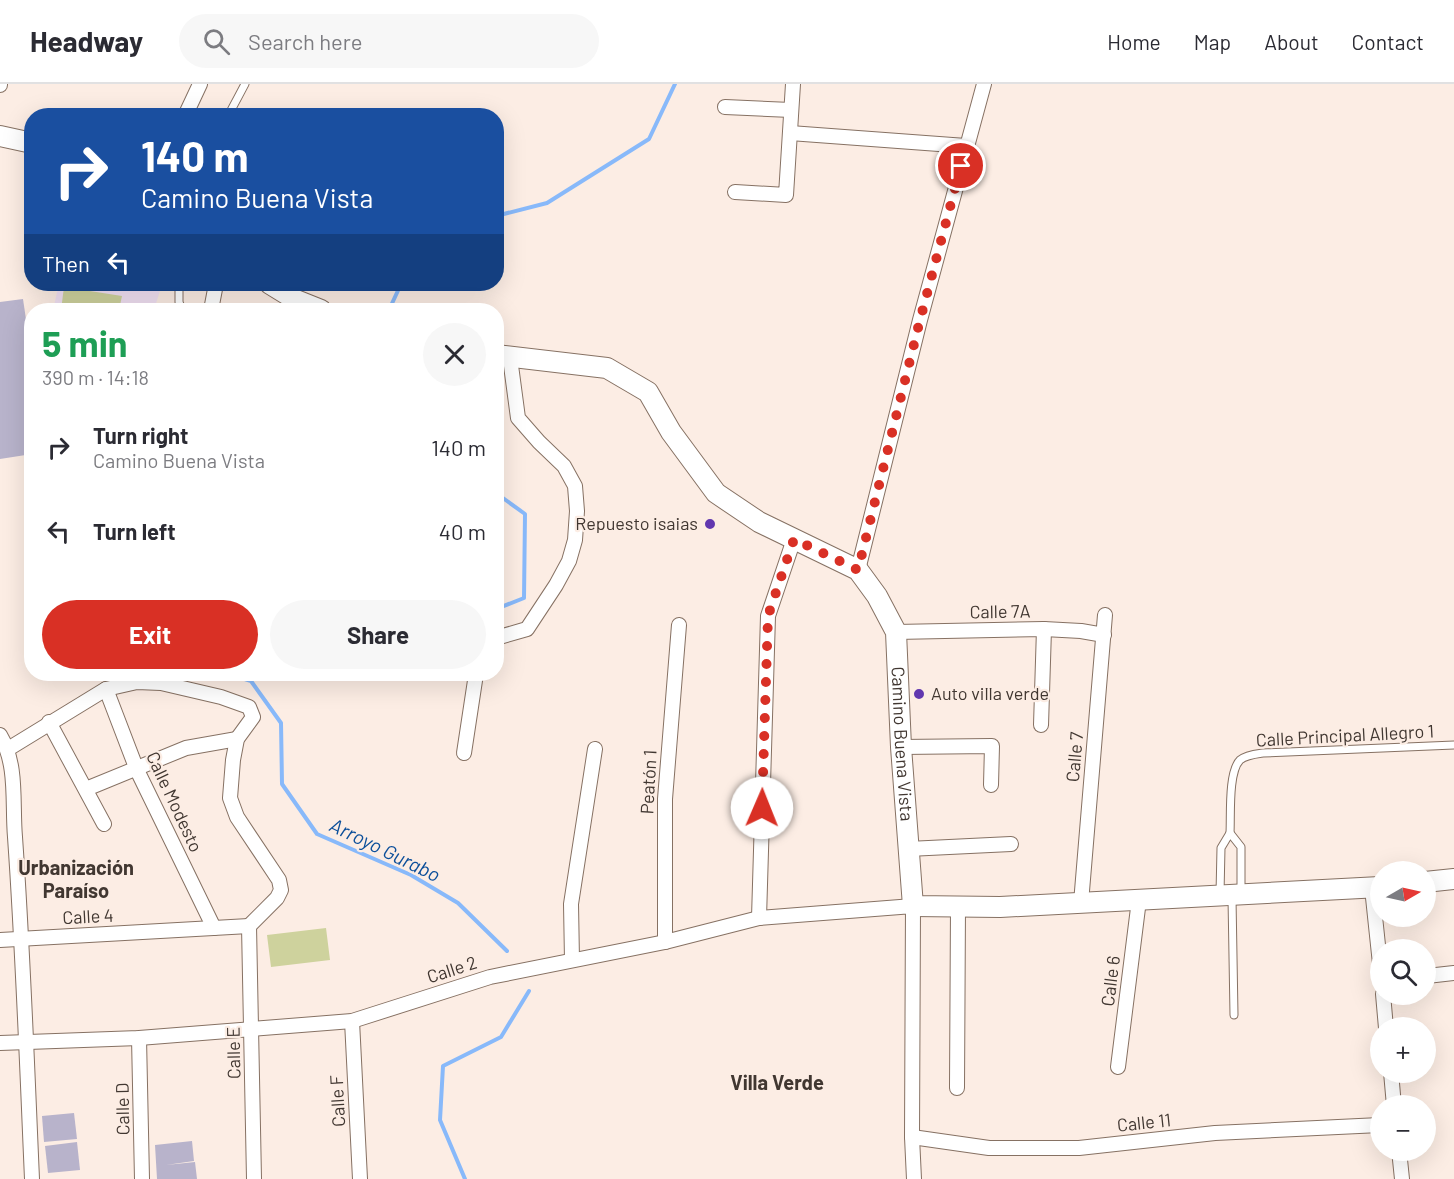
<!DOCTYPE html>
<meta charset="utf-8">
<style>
:root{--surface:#fff;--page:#f7f7f7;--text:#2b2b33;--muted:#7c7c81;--line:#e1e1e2;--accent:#d93025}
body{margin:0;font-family:Barlow,sans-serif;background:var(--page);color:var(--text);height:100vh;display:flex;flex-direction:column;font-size:22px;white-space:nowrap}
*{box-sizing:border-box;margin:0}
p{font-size:20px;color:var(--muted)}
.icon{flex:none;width:33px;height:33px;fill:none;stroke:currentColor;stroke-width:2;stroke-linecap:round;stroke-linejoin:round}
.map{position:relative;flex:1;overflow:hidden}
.details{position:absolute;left:24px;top:219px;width:480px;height:378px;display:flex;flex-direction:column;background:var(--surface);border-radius:24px;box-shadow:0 6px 24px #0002}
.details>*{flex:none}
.top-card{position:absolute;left:24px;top:24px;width:480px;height:183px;border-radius:24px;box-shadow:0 6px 24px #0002;background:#1a4fa0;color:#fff;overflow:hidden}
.needle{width:39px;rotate:81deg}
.fabs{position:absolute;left:1370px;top:777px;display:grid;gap:12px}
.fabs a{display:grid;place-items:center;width:66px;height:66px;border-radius:50%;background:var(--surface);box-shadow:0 6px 24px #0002;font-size:30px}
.pin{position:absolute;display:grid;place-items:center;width:51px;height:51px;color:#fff;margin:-26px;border:3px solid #fff;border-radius:50%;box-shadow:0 2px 6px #0007}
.me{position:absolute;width:66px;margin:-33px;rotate:1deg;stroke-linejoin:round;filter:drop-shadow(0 0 4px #0008)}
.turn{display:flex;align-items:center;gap:21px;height:126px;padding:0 18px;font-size:27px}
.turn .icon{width:78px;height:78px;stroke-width:2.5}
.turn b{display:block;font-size:42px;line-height:51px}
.then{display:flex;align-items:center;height:57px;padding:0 18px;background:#0003;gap:12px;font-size:22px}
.round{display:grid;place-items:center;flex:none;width:63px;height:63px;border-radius:32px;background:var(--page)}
.head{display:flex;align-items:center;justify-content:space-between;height:102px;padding:0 18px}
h1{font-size:36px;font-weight:700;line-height:45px;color:#1e9e55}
.primary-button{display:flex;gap:12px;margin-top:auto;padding:12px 18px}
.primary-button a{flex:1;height:69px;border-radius:36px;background:var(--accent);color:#fff;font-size:24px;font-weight:700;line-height:69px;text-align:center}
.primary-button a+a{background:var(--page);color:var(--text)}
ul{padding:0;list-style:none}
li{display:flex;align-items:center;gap:18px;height:84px;padding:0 18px}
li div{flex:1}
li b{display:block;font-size:22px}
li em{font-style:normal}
header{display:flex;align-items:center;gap:36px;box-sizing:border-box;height:84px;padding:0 30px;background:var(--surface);border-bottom:2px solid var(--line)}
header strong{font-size:28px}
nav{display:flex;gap:33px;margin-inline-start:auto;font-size:21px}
.search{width:420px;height:54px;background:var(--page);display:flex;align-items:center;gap:15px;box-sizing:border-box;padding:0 21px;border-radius:33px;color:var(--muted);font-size:22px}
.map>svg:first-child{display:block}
.education{fill:#f1e0f3}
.green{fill:#ced29d}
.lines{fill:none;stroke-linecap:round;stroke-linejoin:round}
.stream{stroke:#88b9fa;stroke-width:4}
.building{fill:#b8b3cb}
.lane-casing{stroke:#867163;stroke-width:9}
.street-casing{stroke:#867163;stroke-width:16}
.secondary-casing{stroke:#867163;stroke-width:22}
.lane{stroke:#fff;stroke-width:7}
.street{stroke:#fff;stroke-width:14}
.secondary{stroke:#fff;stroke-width:20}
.route{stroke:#d93025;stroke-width:10;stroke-dasharray:0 18}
.poi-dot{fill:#6137af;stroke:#fcede4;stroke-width:2}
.labels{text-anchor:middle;stroke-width:4.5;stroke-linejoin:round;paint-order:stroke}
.poi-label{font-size:18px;fill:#413731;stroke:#fcede4;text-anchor:end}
.street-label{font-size:18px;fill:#413731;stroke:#fcede4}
.water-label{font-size:20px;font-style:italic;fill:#0c4f9a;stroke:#fcede4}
.neighbourhood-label{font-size:20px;font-weight:bold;fill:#413731;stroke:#fcede4}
</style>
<header>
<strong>Headway</strong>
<div class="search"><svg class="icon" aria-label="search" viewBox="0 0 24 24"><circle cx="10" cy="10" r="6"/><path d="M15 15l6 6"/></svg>Search here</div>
<nav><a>Home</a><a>Map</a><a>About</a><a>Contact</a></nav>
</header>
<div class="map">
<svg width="1454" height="1095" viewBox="0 0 1454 1095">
<rect width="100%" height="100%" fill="#fcede4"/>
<polygon class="education" points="59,200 162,200 154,226 53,226"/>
<g class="green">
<polygon points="64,203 122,212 119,226 61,226"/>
<polygon points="326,844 330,876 271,883 267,851"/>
</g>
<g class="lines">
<g class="stream">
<polyline points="496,132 547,119 649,55 675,0"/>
<polyline points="389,226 401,200"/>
<polyline points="496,409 525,430 524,514 496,525"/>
<polyline points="229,590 251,597 281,639 282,700 317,750 411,791 458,819 507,867"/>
<polyline points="465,1095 440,1036 443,982 501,953 529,907"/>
</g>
</g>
<g class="building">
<polygon points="23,215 32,276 32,370 0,375 0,218"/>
<polygon points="74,1029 77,1055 44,1058 42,1032"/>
<polygon points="192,1057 194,1077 166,1081 195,1078 197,1095 157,1095 155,1061"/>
<polygon points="77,1058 80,1086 48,1089 45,1062"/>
</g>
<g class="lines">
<g class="lane-casing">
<g id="lane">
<polyline points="228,32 245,0"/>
<polyline points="179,200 179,218 182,226"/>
<path d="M1230 749C1231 732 1228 688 1240 676 1246 671 1256 670 1263 669L1454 661"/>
<polyline points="1220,810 1221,764 1230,749 1241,763 1241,808"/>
<polyline points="1232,814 1234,931"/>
</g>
</g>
<g class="street-casing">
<g id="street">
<polyline points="0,1 0,0"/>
<polyline points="725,23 791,26"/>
<polyline points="185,32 200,0"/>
<polyline points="790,49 966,62"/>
<polyline points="735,108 786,111 793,0"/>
<polyline points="211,226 216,200"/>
<polyline points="858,486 920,236 984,0"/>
<polyline points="896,548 1044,545 1081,547 1104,551"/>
<polyline points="496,554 527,545 556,501 569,477 575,456 577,427 575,402 564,382 539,358 518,334 510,274"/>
<polyline points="106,605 137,686 214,844"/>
<polyline points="49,638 104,740"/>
<polyline points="1041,641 1044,545"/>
<path d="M0 651C18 681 12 719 15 753 23 867 27 981 32 1095"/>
<polyline points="901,663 992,662 991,701"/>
<polyline points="8,665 106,605 137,598 161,599 221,613 249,623 253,633 237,655 233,676 230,714 237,733 279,796 281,806 277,814 249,842"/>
<polyline points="464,669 476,590"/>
<polyline points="86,705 186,664 237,655"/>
<polyline points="908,765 1011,760"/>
<polyline points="1372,804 1380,880"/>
<polyline points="1081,819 1105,531"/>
<polyline points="759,834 768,532 794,455"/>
<polyline points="249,842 254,1095"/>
<polyline points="0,856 249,842"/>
<polyline points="665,858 665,715 679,541"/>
<polyline points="572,876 571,820 595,665"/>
<polyline points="1427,892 1454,889"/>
<polyline points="1383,910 1386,944"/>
<polyline points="352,937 360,1095"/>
<polyline points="139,954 142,1095"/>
<polyline points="0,959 139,954 352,937 490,893 665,858 759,834 913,822 912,1053 914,1095"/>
<polyline points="1118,983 1139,816"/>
<polyline points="1391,988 1394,1022"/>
<polyline points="957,1004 958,823"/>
<polyline points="912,1053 989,1064 1079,1064 1215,1049 1380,1041"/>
<polyline points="1399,1066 1402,1095"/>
</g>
</g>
<g class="secondary-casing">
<g id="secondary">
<polyline points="0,52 32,59"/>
<polyline points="270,200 296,216 321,226"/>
<path id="s1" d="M496 271 607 284 648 308 671 348 716 409 759 438 858 486 877 512 896 548 901 663 913 822 1000 823 1380 803"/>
<polyline points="1425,798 1454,795"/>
</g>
</g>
<use href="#lane" class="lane"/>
<use href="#street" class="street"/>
<use href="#secondary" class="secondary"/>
</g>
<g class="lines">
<polyline class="route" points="762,724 768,532 794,455 858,486 920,236 961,82"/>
</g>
<g class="poi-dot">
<circle cx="710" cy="440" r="6"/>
<circle cx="919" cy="610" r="6"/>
</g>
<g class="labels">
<g class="poi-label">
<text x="698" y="446">Repuesto isaias</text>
<text x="931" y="616" text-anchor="start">Auto villa verde</text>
</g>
<g class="street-label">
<text transform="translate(1000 528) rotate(-1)" y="6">Calle 7A</text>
<text transform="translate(1345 652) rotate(-3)" y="6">Calle Principal Allegro 1</text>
<text dy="6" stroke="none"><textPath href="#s1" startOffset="628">Camino Buena Vista</textPath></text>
<text transform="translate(1075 673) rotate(-85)" y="6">Calle 7</text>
<text transform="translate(649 698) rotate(-87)" y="6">Peatón 1</text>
<text transform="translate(174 718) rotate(65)" y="6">Calle Modesto</text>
<text transform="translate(88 833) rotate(-3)" y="6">Calle 4</text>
<text transform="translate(452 886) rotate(-18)" y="6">Calle 2</text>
<text transform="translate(1111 897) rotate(-83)" y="6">Calle 6</text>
<text transform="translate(234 969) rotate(-91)" y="6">Calle E</text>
<text transform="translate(338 1017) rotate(-93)" y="6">Calle F</text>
<text transform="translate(123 1025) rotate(-91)" y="6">Calle D</text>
<text transform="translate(1144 1039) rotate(-6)" y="6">Calle 11</text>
</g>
<g class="water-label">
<text transform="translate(385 766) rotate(26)" y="7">Arroyo Gurabo</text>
</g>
<g class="neighbourhood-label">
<text x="76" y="791">Urbanización<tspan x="76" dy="23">Paraíso</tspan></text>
<text x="777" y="1006">Villa Verde</text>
</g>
</g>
</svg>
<div class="fabs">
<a><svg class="needle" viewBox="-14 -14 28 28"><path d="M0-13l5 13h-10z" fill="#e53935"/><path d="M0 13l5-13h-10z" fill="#7c7c81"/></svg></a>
<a><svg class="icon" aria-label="search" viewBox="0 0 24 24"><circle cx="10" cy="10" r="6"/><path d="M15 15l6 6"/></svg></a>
<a>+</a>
<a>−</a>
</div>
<div class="pin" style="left:961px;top:82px;background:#d93025"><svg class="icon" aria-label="arrive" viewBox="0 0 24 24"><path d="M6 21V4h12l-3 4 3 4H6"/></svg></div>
<svg class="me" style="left:762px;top:724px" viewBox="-20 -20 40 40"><circle r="19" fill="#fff"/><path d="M0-13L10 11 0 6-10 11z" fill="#d93025"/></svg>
<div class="top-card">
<div class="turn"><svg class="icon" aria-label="right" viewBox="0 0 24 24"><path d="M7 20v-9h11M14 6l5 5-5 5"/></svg><div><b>140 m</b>Camino Buena Vista</div></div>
<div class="then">Then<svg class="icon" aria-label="left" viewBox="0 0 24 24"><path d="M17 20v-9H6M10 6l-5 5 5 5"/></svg></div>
</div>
<section class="details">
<div class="head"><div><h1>5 min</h1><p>390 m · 14:18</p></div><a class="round"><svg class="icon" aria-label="close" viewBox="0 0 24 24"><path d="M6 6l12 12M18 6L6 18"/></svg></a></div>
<ul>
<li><svg class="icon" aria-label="right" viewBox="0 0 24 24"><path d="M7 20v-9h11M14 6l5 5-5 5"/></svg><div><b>Turn right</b><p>Camino Buena Vista</p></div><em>140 m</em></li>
<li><svg class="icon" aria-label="left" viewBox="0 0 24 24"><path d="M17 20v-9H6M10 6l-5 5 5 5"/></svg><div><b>Turn left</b></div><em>40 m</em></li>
</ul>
<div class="primary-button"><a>Exit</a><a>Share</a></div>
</section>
</div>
